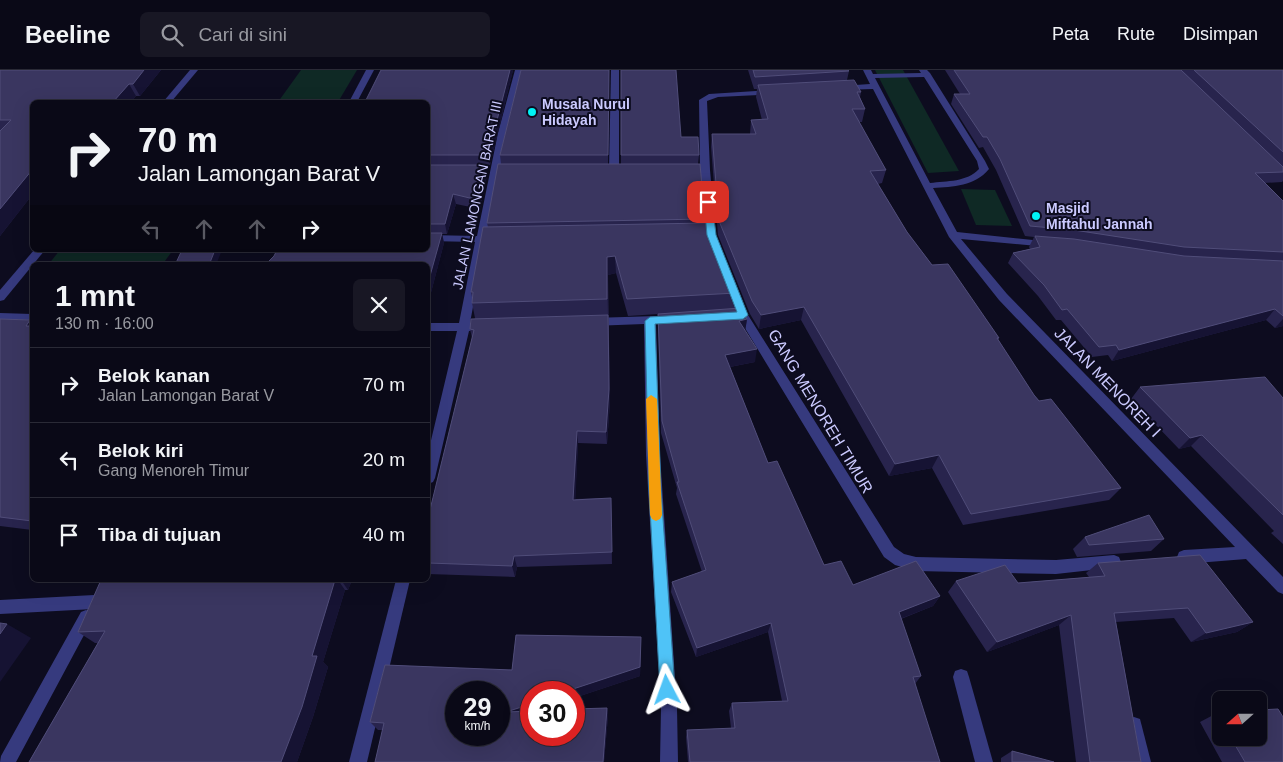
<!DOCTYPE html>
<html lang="id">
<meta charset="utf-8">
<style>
:root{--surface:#0a0917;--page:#181724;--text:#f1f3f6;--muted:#999aa1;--line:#2a2a36}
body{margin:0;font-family:Helvetica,sans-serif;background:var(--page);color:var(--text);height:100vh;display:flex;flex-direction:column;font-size:19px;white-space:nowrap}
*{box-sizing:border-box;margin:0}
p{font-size:16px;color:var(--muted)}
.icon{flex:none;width:28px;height:28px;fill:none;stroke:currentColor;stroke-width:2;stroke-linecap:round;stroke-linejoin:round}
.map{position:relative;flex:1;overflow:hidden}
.panel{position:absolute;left:30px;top:192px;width:400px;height:320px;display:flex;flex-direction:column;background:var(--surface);border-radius:8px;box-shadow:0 5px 20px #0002,0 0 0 1px var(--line)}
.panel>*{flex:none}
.hud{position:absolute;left:30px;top:30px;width:400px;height:152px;border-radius:8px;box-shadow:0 5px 20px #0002,0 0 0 1px var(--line);background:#0a0917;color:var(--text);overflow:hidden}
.needle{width:32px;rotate:249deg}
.controls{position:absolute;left:1212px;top:621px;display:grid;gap:10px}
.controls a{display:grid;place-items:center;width:55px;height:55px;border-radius:8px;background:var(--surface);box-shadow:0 5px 20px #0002,0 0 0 1px var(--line);font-size:25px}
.speed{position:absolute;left:445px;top:611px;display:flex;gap:10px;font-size:25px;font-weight:700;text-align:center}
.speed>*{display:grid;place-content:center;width:65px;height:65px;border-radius:50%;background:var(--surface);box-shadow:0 5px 20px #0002,0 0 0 1px var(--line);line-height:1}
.speed small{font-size:12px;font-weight:400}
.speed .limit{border:8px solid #d22;background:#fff;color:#111}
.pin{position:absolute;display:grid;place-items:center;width:42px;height:42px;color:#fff;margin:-21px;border-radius:10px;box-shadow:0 2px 8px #0006}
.me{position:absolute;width:55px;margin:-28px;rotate:356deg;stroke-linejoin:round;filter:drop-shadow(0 0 4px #0008)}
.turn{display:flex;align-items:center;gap:18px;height:105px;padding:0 25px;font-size:22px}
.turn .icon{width:65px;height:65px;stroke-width:2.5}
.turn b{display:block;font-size:35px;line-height:42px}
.lanes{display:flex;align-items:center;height:48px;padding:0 25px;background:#0003;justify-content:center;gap:25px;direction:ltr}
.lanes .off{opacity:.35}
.round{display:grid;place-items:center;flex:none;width:52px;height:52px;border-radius:8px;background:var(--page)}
.head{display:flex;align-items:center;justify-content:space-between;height:85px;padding:0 25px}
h1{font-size:30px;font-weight:800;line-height:38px}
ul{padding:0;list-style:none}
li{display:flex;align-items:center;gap:15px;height:75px;padding:0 25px;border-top:1px solid var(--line)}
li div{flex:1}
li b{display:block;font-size:19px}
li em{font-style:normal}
header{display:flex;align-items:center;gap:30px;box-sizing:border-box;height:70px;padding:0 25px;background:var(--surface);border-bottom:1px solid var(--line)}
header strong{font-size:24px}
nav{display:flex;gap:28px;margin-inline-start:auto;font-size:18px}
.search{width:350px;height:45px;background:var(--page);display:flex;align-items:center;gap:12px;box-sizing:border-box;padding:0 18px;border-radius:8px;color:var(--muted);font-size:19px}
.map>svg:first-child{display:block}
.green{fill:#0f2925}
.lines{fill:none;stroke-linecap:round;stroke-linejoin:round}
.street{fill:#363a7e;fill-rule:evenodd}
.wall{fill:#28244d;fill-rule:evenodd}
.shaded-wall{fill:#161333}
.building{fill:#3a3660;stroke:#504d79;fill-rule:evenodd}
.route{fill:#4fc3f7;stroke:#337fa1}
.slow{fill:#f59e0b}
.poi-dot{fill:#00f2f5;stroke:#0d0c1f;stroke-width:2}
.labels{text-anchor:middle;stroke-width:4;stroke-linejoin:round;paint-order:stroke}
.far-poi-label{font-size:14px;font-weight:bold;fill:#cbcaff;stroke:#0d0c1f;text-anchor:start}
.far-street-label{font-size:14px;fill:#cbcaff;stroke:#0d0c1f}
.street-label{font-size:16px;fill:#cbcaff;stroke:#0d0c1f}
</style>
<header>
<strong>Beeline</strong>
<div class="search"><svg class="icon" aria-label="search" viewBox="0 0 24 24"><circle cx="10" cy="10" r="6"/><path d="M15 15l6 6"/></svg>Cari di sini</div>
<nav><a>Peta</a><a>Rute</a><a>Disimpan</a></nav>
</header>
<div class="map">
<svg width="1283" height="692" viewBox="0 0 1283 692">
<rect width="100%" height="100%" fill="#0d0c1f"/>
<g class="green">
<polygon points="301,0 357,0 338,32 278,32"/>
<polygon points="875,0 903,0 959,101 928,103"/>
<polygon points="961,119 995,120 1012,156 976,155"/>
<polygon points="60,180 173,180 162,195 48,195"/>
</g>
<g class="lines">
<g class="street">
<polygon points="190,0 198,0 171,32 163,32"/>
<polygon points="366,0 374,0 357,32 349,32"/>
<path d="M515 0H523C508 55 497 110 487 166L491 169 485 172 470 253 476 254 478 257 476 260 469 261 435 408 433 412 428 414V383L457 261H428V253H459L475 172 428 171V165L477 166 498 63Z"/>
<polygon points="611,0 619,0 619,100 614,103 609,100"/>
<path d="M863 0H871L873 4 921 3 919 0H927L930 3 985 91 989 99C975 116 953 117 933 118L957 162 1052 172 1053 174 1048 177 961 169 1007 224 1283 507V524L1278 522 1246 489 1184 494 1179 492 1177 487 1179 482 1184 480 1235 477 999 230 949 167 873 19 841 20 837 18 841 16 870 14ZM924 7 977 91 979 99C967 112 947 111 930 113L875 8Z"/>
<polygon points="774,20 777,20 777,24 718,27 707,31 710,100 716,165 721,177 716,180 712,179 706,165 700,100 699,30 709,24"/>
<polygon points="34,180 45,180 4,230 0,231 0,220"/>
<polygon points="729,206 734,209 748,245 894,477 904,484 916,487 1056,490 1114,485 1119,487 1121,492 1119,497 1056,504 916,501 895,495 884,487 737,245 724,209"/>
<polygon points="0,243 32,244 32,252 0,251"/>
<polygon points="657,246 663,250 661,253 656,254 660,385 677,638 678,692 660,692 661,638 646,385 644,254 592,256 586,252 592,248"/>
<polygon points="396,510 410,510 367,692 349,692"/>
<polygon points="94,525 99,527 102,532 99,537 94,539 0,544 0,530"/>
<polygon points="86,540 91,542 94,547 91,552 16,692 0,692 1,686 81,542"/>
<polygon points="961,599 967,601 969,607 993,692 975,692 953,607 955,601"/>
<polygon points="1134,647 1140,649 1151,692 1133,692 1126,655 1128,649"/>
</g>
</g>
<g class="wall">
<polygon points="0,0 161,0 140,26 136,26 131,32 32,32 32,125 0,166"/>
<polygon points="513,0 490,95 428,95 485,95 487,105 480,139 456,134 447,164 442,164 444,173 428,234 428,195 269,195 268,192 428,180 428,32"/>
<polygon points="521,0 609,0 608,94 621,94 621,0 681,67 699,85 698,94 705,149 705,153 736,223 734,239 747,249 745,261 755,292 730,297 768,393 824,495 853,515 940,526 933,536 901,549 921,606 915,614 940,692 688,692 686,667 687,660 731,658 729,641 732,633 782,631 768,562 696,587 671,522 672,512 702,502 676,424 677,418 661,363 658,257 658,244 628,246 616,203 608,205 610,331 607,374 578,373 575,429 611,428 612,494 517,497 515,507 428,504 428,448 472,268 470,259 475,248 472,233 472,227 471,222 488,157 487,153 501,94 500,85"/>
<polygon points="748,0 848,0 849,1 847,10 861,22 860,27 865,39 862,52 859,52 886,100 882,113 878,114 907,162 932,195 999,268 998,270 1034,325 1121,418 1109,430 963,455 932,398 889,406 801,250 759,259 750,244 718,165 711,77 712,64 750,64 751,50 762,50 756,27 757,19 754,19"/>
<polygon points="945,0 1283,0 1283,111 1282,112 1264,113 1283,131 1283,256 1275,258 1266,250 1112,291 1108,285 1092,287 1061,250 1056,250 1038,226 1008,193 1013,183 1030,179 1029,177 1034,167 1025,166 996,100 983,77 979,78 951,34 954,24 960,24"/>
<polygon points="0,249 30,250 32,252 32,460 0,456"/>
<polygon points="1140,317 1283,328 1283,474 1271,463 1274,461 1191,376 1179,379 1131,329"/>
<polygon points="1085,467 1164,469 1151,481 1077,487 1073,479"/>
<polygon points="1098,493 1253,552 1237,562 1191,572 1174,548 1116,552 1141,692 1076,692 1059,555 987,582 948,522 956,511 1018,513 1089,507 1086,503"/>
<polygon points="101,510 352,510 348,520 345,520 323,592 328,597 313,647 297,692 29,692 98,573 95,573 78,562"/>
<path d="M516 565 641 567 640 606 574 628V622H531V665H574V639L607 638 608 646 604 692H375L383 660H378L370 652 385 595 512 600ZM456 622H499V665H456Z"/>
<polygon points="1217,643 1221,643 1221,668 1259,668 1283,692 1222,692 1200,652"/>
<polygon points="1012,681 1054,692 1001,692 1001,688"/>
</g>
<g class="shaded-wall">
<polygon points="144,0 161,0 140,26 133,14"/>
<polygon points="510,0 513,0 490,95 488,85"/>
<polygon points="129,14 136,26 131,32 113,32"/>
<polygon points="485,95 487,105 480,139 478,130"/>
<polygon points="32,100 32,125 0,166 0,139"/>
<polygon points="453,124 456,134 447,164 445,154"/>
<polygon points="442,163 444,173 428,234 428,213"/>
<polygon points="215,180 222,180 216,195 209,195"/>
<polygon points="615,186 616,203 608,205 608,246 607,187"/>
<polygon points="804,237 801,250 759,259 761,245"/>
<polygon points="1275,239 1266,250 1112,291 1119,280"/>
<polygon points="608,245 610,331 607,374 606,362"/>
<polygon points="747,249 745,262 739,251"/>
<polygon points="1283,249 1283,256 1275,258"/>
<polygon points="30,250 32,252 32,263 26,256"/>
<polygon points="757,279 755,292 724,298 725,285"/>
<polygon points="577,361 578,373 575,441 573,430"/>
<polygon points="1202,365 1191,376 1179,379 1190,368"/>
<polygon points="939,385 932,398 889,406 895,394"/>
<polygon points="514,486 517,497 515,507 512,496"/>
<polygon points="335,510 338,510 345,520 323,592 328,597 313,647 297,692 281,692 312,586"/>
<polygon points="341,510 352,510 348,520"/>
<polygon points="940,526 933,536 892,552 899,542"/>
<polygon points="1071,545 1059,555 987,582 997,572"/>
<polygon points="1253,552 1237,562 1191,572 1206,563"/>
<polygon points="771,553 768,562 696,587 697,578"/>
<polygon points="7,554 31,568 0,612 0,564"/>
<polygon points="641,567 640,606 574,628 574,622 564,622"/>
<polygon points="531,634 531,643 506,642"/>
<polygon points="607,638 608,646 604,692 603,692"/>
</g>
<g class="building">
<polygon points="0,0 144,0 133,14 129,14 113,32 32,32 32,100 0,139 0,61 11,50 0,50"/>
<polygon points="381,0 510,0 488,85 428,85 428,32 365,32"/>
<polygon points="521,0 609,0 608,85 500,85"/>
<polygon points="621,0 676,0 681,67 698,67 699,85 621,85"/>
<polygon points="753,0 848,0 849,1 755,7"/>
<polygon points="954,0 1181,0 1283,97 1283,102 1255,103 1283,131 1283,182 1184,177 1074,160 1030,156 1000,89 987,67 983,67 954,24 970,24"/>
<polygon points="1194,0 1283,0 1283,82"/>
<polygon points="854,10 861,22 857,22 865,39 852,39 886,100 870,101 907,162 932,195 948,194 999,268 997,268 1034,325 1039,331 1051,329 1121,418 971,444 939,385 895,394 804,237 761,245 752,231 719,151 712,64 756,64 751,50 768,49 758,15"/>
<polygon points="498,94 700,94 705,149 487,153"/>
<polygon points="428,95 485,95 478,130 453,124 445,154 428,154"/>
<polygon points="707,153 736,223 627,229 615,186 607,187 607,229 472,233 473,222 471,222 483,157"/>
<polygon points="428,163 442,163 428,213 428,195 269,195 271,192 268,192 274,186 277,180 428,180"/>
<polygon points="1035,166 1074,169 1184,186 1283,191 1283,246 1275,239 1119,280 1116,275 1099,277 1067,239 1062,240 1044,215 1013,183 1040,177"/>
<polygon points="182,180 215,180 209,195 175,195"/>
<polygon points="741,238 747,249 739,251 757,279 725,285 768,393 777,391 824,495 841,491 853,515 916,491 940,526 899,542 921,606 913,607 940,692 690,692 687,660 735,658 732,633 788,631 771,553 697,578 672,512 706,500 677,412 679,412 662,351 658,244"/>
<polygon points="608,245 609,319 606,362 577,361 573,430 611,428 612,482 514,486 512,496 428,493 428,448 474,260 470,259 471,249"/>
<polygon points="0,249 30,250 26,256 32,256 32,451 0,447"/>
<polygon points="1265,307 1283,328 1283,445 1202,365 1190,368 1140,317"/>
<polygon points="1149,445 1164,469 1089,475 1085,467"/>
<polygon points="1200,485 1253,552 1206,563 1188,538 1114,543 1141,692 1090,692 1071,545 997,572 956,511 1005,495 1018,513 1105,506 1098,493"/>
<polygon points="101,510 335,510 312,586 317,586 302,637 281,692 29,692 105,561 78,562"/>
<polygon points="0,553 7,554 0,564"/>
<path d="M516 565 641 567 640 597 564 622H531V634L506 642 531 641V665H574V639L607 638 603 692H375L384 653 370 652 385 595 512 600ZM456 622H499V665H456Z"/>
<polygon points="1278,639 1283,647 1283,692 1245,692 1231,668 1259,668 1259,640"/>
<polygon points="1217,643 1221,643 1221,650"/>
<polygon points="1012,681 1054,692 1012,692"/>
</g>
<polygon class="route" points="708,130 712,132 716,165 748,245 743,249 655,254 661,420 675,620 673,625 667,627 662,625 660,620 649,420 645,251 650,247 737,242 707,165 704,132"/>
<polygon class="slow" points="651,325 657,329 662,445 660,449 656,451 652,449 650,445 646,329"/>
<g class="poi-dot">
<circle cx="532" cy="42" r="5"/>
<circle cx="1036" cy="146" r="5"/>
</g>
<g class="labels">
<g class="far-poi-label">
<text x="542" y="39">Musala Nurul<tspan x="542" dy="16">Hidayah</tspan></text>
<text x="1046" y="143">Masjid<tspan x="1046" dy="16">Miftahul Jannah</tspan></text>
</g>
<g class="far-street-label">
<text transform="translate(477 125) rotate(-78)" y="5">JALAN LAMONGAN BARAT III</text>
</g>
<g class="street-label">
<text transform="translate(1108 312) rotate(46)" y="6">JALAN MENOREH I</text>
<text transform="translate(821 341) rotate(59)" y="6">GANG MENOREH TIMUR</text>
</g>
</g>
</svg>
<div class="controls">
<a><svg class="needle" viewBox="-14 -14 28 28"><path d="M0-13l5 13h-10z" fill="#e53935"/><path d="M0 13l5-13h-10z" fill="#999aa1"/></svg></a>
</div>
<div class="speed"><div>29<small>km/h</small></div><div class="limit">30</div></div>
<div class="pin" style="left:708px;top:132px;background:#d93025"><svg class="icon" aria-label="arrive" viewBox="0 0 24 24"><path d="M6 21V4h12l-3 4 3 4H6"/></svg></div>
<svg class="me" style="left:667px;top:620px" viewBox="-20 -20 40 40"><path d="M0-17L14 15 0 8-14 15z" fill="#4fc3f7" stroke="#fff" stroke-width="4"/></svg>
<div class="hud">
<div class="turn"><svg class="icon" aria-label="right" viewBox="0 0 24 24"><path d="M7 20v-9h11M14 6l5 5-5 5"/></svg><div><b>70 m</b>Jalan Lamongan Barat V</div></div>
<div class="lanes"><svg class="icon off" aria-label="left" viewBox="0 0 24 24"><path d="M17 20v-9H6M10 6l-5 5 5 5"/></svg><svg class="icon off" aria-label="ahead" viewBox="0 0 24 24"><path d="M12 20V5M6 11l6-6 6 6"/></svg><svg class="icon off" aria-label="ahead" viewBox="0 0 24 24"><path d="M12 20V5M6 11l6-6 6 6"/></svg><svg class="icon" aria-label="right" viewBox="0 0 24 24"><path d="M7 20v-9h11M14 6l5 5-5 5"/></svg></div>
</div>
<section class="panel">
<div class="head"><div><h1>1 mnt</h1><p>130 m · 16:00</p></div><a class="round"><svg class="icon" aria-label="close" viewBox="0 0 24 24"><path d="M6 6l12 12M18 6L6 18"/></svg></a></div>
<ul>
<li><svg class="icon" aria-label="right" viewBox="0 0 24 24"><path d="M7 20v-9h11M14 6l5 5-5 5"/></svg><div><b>Belok kanan</b><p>Jalan Lamongan Barat V</p></div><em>70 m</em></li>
<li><svg class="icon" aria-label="left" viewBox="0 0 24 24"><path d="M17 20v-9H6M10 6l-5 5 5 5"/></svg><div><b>Belok kiri</b><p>Gang Menoreh Timur</p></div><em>20 m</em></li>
<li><svg class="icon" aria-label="arrive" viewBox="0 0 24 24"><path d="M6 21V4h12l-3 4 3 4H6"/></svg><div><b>Tiba di tujuan</b></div><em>40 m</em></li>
</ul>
</section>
</div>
